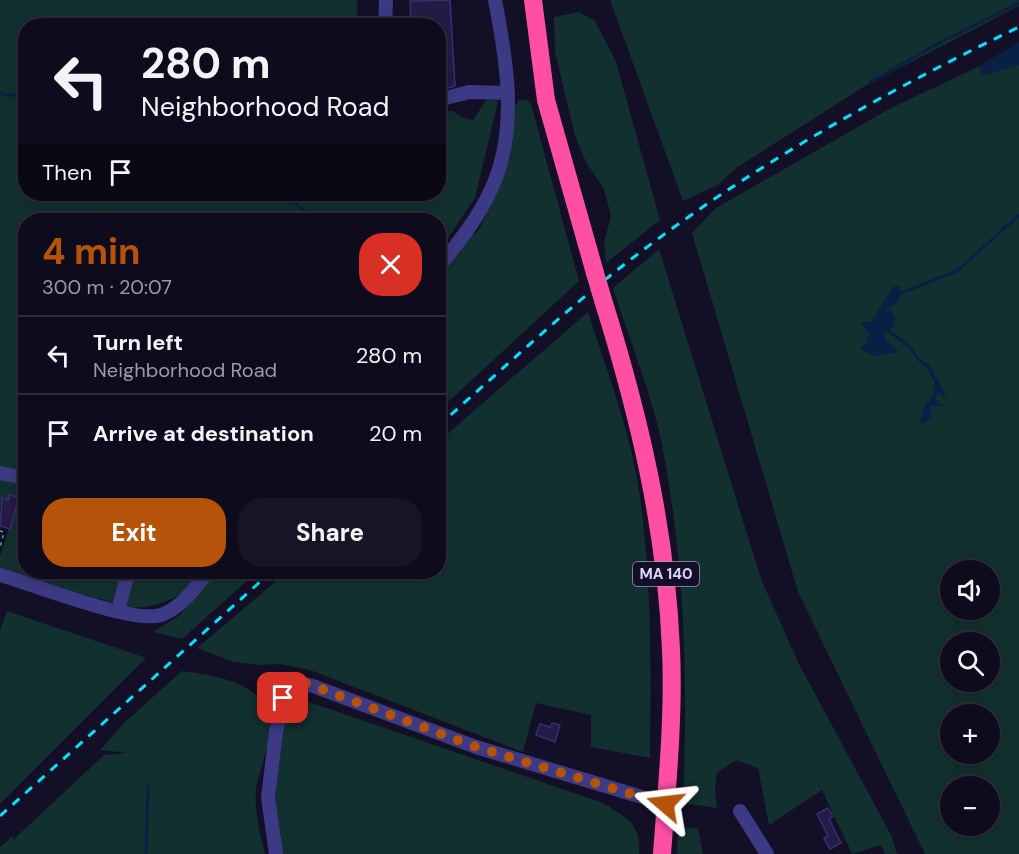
<!DOCTYPE html>
<meta charset="utf-8">
<style>
:root{--surface:#0e0b1c;--page:#171425;--text:#f1f3f6;--muted:#9b9ba3;--line:#2e2b3b;--accent:#b45309}
body{margin:0;font-family:"DM Sans",sans-serif;background:var(--page);color:var(--text);height:100vh;display:flex;flex-direction:column;font-size:22px;white-space:nowrap}
*{box-sizing:border-box;margin:0}
p{font-size:20px;color:var(--muted)}
.icon{flex:none;width:33px;height:33px;fill:none;stroke:currentColor;stroke-width:2;stroke-linecap:round;stroke-linejoin:round}
.map{position:relative;flex:1;overflow:hidden}
.sheet{position:absolute;left:18px;top:213px;width:428px;height:366px;display:flex;flex-direction:column;background:var(--surface);border-radius:24px;box-shadow:0 3px 15px #0003,0 0 0 2px var(--line)}
.sheet>*{flex:none}
.hud{position:absolute;left:18px;top:18px;width:428px;height:183px;border-radius:24px;box-shadow:0 3px 15px #0003,0 0 0 2px var(--line);background:#0e0b1c;color:var(--text);overflow:hidden}
.fabs{position:absolute;left:940px;top:560px;display:grid;gap:12px}
.fabs a{display:grid;place-items:center;width:60px;height:60px;border-radius:50%;background:var(--surface);box-shadow:0 3px 15px #0003,0 0 0 2px var(--line);font-size:30px}
.pin{position:absolute;display:grid;place-items:center;width:51px;height:51px;color:#fff;margin:-26px;border-radius:12px;box-shadow:0 3px 9px #0006}
.me{position:absolute;width:66px;margin:-33px;rotate:287deg;stroke-linejoin:round;filter:drop-shadow(0 0 4px #0008)}
.turn{display:flex;align-items:center;gap:21px;height:126px;padding:0 24px;font-size:27px}
.turn .icon{width:78px;height:78px;stroke-width:2.5}
.turn b{display:block;font-size:42px;line-height:51px}
.then{display:flex;align-items:center;height:57px;padding:0 24px;background:#0003;gap:12px;font-size:22px}
.round{display:grid;place-items:center;flex:none;width:63px;height:63px;border-radius:24px;background:var(--page)}
.overview{display:flex;align-items:center;justify-content:space-between;height:102px;padding:0 24px}
h1{font-size:36px;font-weight:800;line-height:45px;color:var(--accent)}
.button{display:flex;gap:12px;margin-top:auto;padding:12px 24px}
.button a{flex:1;height:69px;border-radius:24px;background:var(--accent);color:#fff;font-size:24px;font-weight:800;line-height:69px;text-align:center}
.button a+a{background:var(--page);color:var(--text)}
ul{padding:0;list-style:none}
li{display:flex;align-items:center;gap:18px;height:78px;padding:0 24px;border-top:2px solid var(--line)}
li div{flex:1}
li b{display:block;font-size:22px}
li em{font-style:normal}
.map>svg:first-child{display:block}
.green{fill:#12302f;fill-rule:evenodd}
.water{fill:#0a1f44}
.lines{fill:none;stroke-linecap:round;stroke-linejoin:round}
.stream{stroke:#0a1f44;stroke-width:3}
.building{fill:#241b47;stroke:#3b2d73;stroke-width:1.5}
.path{stroke:#2fb8b0;stroke-width:1.5;stroke-dasharray:3 4.5;stroke-linecap:butt}
.minor{stroke:#3d3a85;stroke-width:14}
.highway{stroke:#ff4fa3;stroke-width:18}
.rail{stroke:#00e5ff;stroke-width:3;stroke-dasharray:9 8;stroke-linecap:butt}
.highway-bridge{stroke:#ff4fa3;stroke-width:18}
.route{stroke:#b45309;stroke-width:10;stroke-dasharray:0 18}
.labels{text-anchor:middle;stroke-width:6;stroke-linejoin:round;paint-order:stroke}
.shield{fill:#130f26;stroke:#9e99be;stroke-width:1.5}
.shield-label{font-size:15px;font-weight:bold;fill:#d9d4ff}
</style>
<div class="map">
<svg width="1019" height="854" viewBox="0 0 1019 854">
<rect width="100%" height="100%" fill="#130f26"/>
<g class="green">
<polygon points="0,0 357,0 358,25 26,26 26,194 438,194 438,111 453,111 462,118 473,120 487,99 498,101 475,198 438,253 438,220 26,220 25,476 0,469"/>
<polygon points="610,0 1019,0 1019,6 865,86 736,168 718,185 683,201"/>
<polygon points="579,12 595,21 616,62 660,220 606,263 604,243 611,216 604,189 586,162 575,136 555,52 554,17"/>
<path d="M1019 42V854H925L798 592 692 233 716 208 891 108 980 66ZM951 570H990V609H951ZM951 642H990V681H951ZM951 714H990V753H951ZM951 786H990V825H951Z"/>
<polygon points="519,100 526,100 531,104 579,281 449,401 438,406 438,281 470,237 478,231 497,194 509,158 514,108"/>
<path d="M659 249 761 579 798 662 892 837 897 854H885L881 845 852 854 822 790 769 825 758 768 736 760 717 773 715 789 717 808 683 803C688 681 685 560 661 440 651 392 628 336 613 288Z"/>
<path d="M588 312C607 373 632 434 640 497 652 583 651 671 650 758L591 747V715L536 703 523 752 310 670 280 664 262 665 234 662 197 648 287 572H438V442Z"/>
<polygon points="0,475 25,480 26,572 123,572 115,603 0,572 0,556 19,497 9,495 8,500 2,498 0,507"/>
<path d="M132 572H202C184 599 155 610 124 607Z"/>
<polygon points="214,572 257,572 182,639 153,632 180,615"/>
<polygon points="7,611 146,658 0,804 0,630"/>
<path d="M182 671C216 676 264 681 270 723 273 738 258 773 256 790 254 810 260 835 265 854H0V847L13 836V840L104 755 128 753 100 750 125 722Z"/>
<path d="M294 701 309 702 603 803C627 818 641 823 639 854H280C274 804 270 748 294 701Z"/>
<polygon points="678,827 698,828 703,854 677,854"/>
</g>
<g class="water">
<polygon points="1019,42 1019,65 984,75 980,71 980,66"/>
<polygon points="900,286 900,299 889,309 895,316 894,326 884,334 885,339 899,352 875,356 859,348 866,344 869,333 860,322 871,322 893,287"/>
<polygon points="936,376 946,396 943,397 938,392 935,400 945,406 930,406 932,418 920,426 924,406 932,397"/>
</g>
<g class="lines">
<g class="stream">
<polyline points="870,82 941,42 1019,3"/>
<polyline points="0,92 5,95 26,95"/>
<polyline points="261,194 270,198 294,202 314,220"/>
<polyline points="899,294 957,271 1019,215"/>
<polyline points="887,327 889,331 909,346 918,359 929,367 935,380"/>
<polyline points="146,854 148,786"/>
</g>
</g>
<g class="building">
<polygon points="450,0 455,86 438,91 438,26 411,26 410,1"/>
<polygon points="9,495 19,497 10,529 0,526 2,498 8,500"/>
<polygon points="552,723 560,725 555,742 536,735 540,724 550,727"/>
<polygon points="828,808 833,816 829,819 841,843 830,849 824,838 828,836 817,814"/>
</g>
<g class="lines">
<polyline class="path" points="0,531 4,532 0,548"/>
<g class="minor">
<polyline points="385,26 386,0"/>
<polyline points="438,100 469,92 508,93"/>
<path d="M438 268C457 244 477 220 490 192 519 132 507 62 495 0"/>
<polyline points="0,473 26,478"/>
<path d="M0 575C32 584 133 624 161 615 180 609 196 587 208 572"/>
<polyline points="118,611 128,572"/>
<polyline points="740,811 767,854"/>
<path d="M276 854 268 797 276 732 283 702C282 692 282 684 293 681L313 686 476 747 665 804"/>
</g>
<g class="highway">
<polyline points="533,0 546,100 595,273"/>
<path d="M603 300C639 415 666 529 671 649 674 717 667 786 662 854"/>
</g>
<g class="rail">
<path d="M438 426C503 369 566 309 634 257 752 166 885 92 1019 27"/>
<polyline points="0,816 271,572"/>
</g>
<polyline class="highway-bridge" points="595,273 603,300"/>
</g>
<g class="lines">
<polyline class="route" points="283,698 282,691 286,684 300,681 476,747 665,804"/>
</g>
<g class="labels">
<rect class="shield" x="633" y="562" width="66" height="24" rx="4.5"/>
<g class="shield-label">
<text x="666" y="579">MA 140</text>
</g>
</g>
</svg>
<div class="fabs">
<a><svg class="icon" aria-label="sound" viewBox="0 0 24 24"><path d="M4 9h4l5-4v14l-5-4H4zM17 9q2 3 0 6"/></svg></a>
<a><svg class="icon" aria-label="search" viewBox="0 0 24 24"><circle cx="10" cy="10" r="6"/><path d="M15 15l6 6"/></svg></a>
<a>+</a>
<a>−</a>
</div>
<div class="pin" style="left:283px;top:698px;background:#d93025"><svg class="icon" aria-label="arrive" viewBox="0 0 24 24"><path d="M6 21V4h12l-3 4 3 4H6"/></svg></div>
<svg class="me" style="left:665px;top:804px" viewBox="-20 -20 40 40"><path d="M0-17L14 15 0 8-14 15z" fill="#b45309" stroke="#fff" stroke-width="4"/></svg>
<div class="hud">
<div class="turn"><svg class="icon" aria-label="left" viewBox="0 0 24 24"><path d="M17 20v-9H6M10 6l-5 5 5 5"/></svg><div><b>280 m</b>Neighborhood Road</div></div>
<div class="then">Then<svg class="icon" aria-label="arrive" viewBox="0 0 24 24"><path d="M6 21V4h12l-3 4 3 4H6"/></svg></div>
</div>
<section class="sheet">
<div class="overview"><div><h1>4 min</h1><p>300 m · 20:07</p></div><a class="round" style="background:#d93025;color:#fff"><svg class="icon" aria-label="close" viewBox="0 0 24 24"><path d="M6 6l12 12M18 6L6 18"/></svg></a></div>
<ul>
<li><svg class="icon" aria-label="left" viewBox="0 0 24 24"><path d="M17 20v-9H6M10 6l-5 5 5 5"/></svg><div><b>Turn left</b><p>Neighborhood Road</p></div><em>280 m</em></li>
<li><svg class="icon" aria-label="arrive" viewBox="0 0 24 24"><path d="M6 21V4h12l-3 4 3 4H6"/></svg><div><b>Arrive at destination</b></div><em>20 m</em></li>
</ul>
<div class="button"><a>Exit</a><a>Share</a></div>
</section>
</div>
